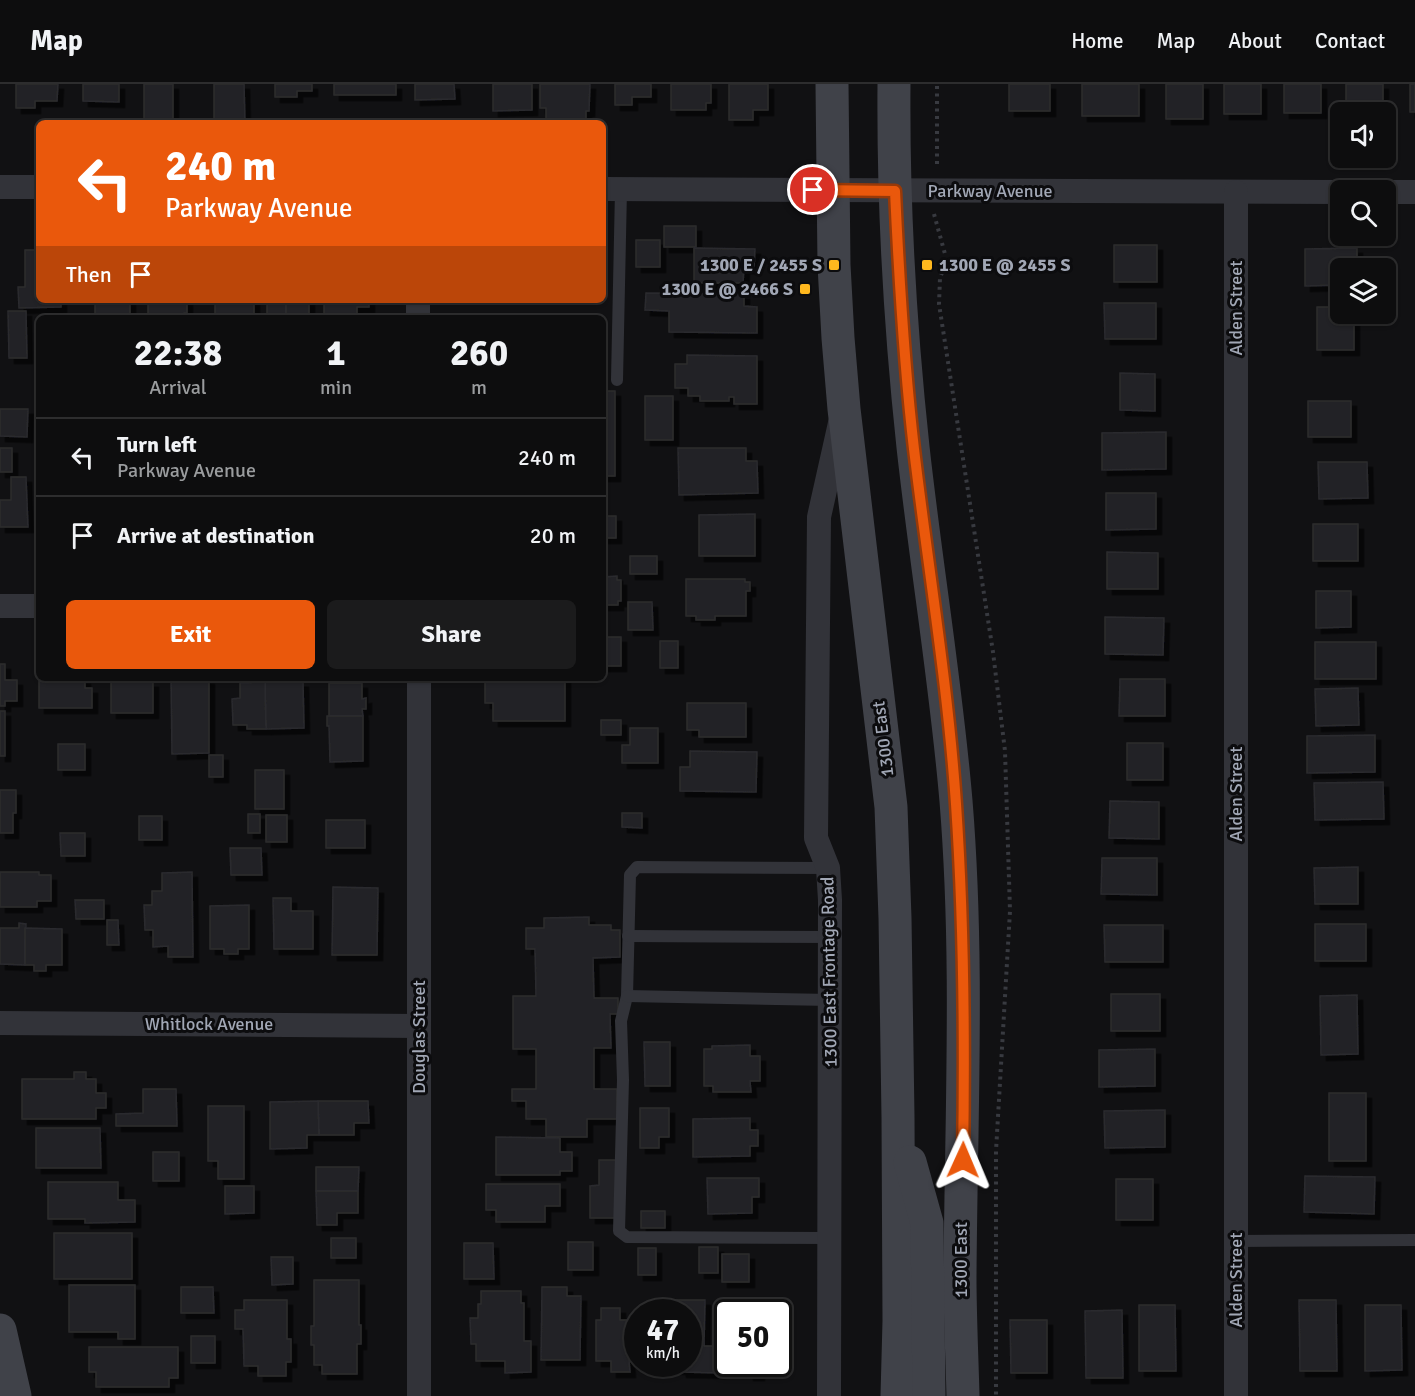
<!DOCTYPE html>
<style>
:root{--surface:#0d0d0e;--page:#1b1b1c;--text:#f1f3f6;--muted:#9a9c9e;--line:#2d2d2e;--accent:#ea580c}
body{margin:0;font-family:Signika,sans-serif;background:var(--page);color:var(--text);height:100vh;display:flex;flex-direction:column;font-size:22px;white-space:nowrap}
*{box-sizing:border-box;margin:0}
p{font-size:20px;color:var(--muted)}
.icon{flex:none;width:33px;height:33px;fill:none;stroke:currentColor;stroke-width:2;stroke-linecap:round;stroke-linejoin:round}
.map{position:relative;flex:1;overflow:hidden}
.side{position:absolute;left:36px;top:231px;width:570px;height:366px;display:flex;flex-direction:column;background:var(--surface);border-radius:9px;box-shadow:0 2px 4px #0004,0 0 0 2px var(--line)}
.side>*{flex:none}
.top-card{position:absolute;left:36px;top:36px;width:570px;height:183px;border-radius:9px;box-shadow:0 2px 4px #0004,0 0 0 2px var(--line);background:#ea580c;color:#fff;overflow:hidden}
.tools{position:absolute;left:1330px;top:18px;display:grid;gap:12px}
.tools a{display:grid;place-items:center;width:66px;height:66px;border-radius:9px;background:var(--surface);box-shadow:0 2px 4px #0004,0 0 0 2px var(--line);font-size:30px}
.speed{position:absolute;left:624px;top:1215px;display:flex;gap:12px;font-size:30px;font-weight:700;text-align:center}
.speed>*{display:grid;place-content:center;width:78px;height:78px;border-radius:50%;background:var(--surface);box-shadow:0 2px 4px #0004,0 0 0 2px var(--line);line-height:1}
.speed small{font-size:15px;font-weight:400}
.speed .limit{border:3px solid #111;border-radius:9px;background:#fff;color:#111}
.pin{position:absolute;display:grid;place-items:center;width:51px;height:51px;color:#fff;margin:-26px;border:3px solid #fff;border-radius:50%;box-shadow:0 2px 6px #0007}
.me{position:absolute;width:66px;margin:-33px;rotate:1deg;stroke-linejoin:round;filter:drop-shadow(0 0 4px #0008)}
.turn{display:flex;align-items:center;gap:21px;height:126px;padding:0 30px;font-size:27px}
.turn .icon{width:78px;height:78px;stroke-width:2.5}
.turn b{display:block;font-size:42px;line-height:51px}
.then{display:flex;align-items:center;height:57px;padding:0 30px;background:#0003;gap:12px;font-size:22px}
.eta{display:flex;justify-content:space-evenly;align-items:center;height:102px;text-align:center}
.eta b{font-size:36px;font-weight:700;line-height:42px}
.button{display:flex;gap:12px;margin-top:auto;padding:12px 30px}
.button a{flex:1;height:69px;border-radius:9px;background:var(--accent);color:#fff;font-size:24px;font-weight:700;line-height:69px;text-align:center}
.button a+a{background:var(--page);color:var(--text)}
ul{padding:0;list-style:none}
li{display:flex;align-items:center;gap:18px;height:78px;padding:0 30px;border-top:2px solid var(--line)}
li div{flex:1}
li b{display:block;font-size:22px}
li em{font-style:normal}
header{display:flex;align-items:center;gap:36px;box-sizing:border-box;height:84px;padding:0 30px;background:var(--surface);border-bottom:2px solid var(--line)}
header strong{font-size:28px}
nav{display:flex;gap:33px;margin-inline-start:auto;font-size:21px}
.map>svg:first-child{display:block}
.building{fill:#242427;stroke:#2b2b2f;stroke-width:1.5;filter:url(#shadow)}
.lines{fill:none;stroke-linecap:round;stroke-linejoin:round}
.path{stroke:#383a40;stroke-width:4;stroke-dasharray:3 4.5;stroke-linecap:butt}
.lane{stroke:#323339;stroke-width:12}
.street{stroke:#323339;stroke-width:24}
.secondary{stroke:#404249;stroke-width:33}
.route-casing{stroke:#983908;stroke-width:15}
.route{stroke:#ea580c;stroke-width:10}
.poi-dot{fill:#ffb81e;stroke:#0c0c0e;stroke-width:2}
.labels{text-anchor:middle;stroke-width:6;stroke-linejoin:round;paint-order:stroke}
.street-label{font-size:18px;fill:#a1a7b5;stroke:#0c0c0e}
.poi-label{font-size:18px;font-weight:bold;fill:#a1a7b5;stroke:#0c0c0e;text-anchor:end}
</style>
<header>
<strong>Map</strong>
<nav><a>Home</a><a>Map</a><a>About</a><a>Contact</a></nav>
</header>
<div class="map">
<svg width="1415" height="1312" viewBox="0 0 1415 1312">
<defs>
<filter id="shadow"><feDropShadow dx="5.5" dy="5.5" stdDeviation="0" flood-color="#0009"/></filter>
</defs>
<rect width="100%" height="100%" fill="#111113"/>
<g class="building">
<polygon points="16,0 58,0 57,17 35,17 35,24 16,24"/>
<polygon points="83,0 119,0 119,18 83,17"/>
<rect x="144" y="0" width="29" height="39"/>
<polygon points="214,0 244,0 245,39 214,39"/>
<polygon points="275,0 312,0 312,7 297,7 297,13 275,13"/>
<rect x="334" y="0" width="62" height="11"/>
<polygon points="415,0 454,0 455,15 415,16"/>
<polygon points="493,0 532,0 532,26 493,27"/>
<polygon points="540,0 590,0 589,27 586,27 586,39 546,39 546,24 540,24"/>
<polygon points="615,0 651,0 651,13 632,13 632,21 615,21"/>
<polygon points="671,0 711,0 711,19 706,19 706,26 671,26"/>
<polygon points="729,0 768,0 768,26 753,26 753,36 729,36"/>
<rect x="1009" y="0" width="41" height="27"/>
<rect x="1082" y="0" width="57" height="32"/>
<rect x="1166" y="0" width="37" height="35"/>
<rect x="1224" y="0" width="37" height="30"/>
<rect x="1284" y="0" width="37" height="29"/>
<rect x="1346" y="0" width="37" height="28"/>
<rect x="1410" y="0" width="5" height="28"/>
<rect x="664" y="142" width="32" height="21"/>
<rect x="636" y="156" width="24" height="27"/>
<rect x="1114" y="161" width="43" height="37"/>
<polygon points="694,164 755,165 754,184 744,184 743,199 694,199"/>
<polygon points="1357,164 1357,184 1341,184 1341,201 1305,202 1305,165"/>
<polygon points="25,166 39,166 39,216 61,216 61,223 19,224 18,203 25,203"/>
<polygon points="646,209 744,210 744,222 757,223 757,249 669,248 669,227 645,226"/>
<rect x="95" y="216" width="35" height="15"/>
<polygon points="148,216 187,216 187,229 184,229 184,234 148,234"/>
<rect x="215" y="216" width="39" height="18"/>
<rect x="267" y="216" width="19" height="18"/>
<rect x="286" y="216" width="23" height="18"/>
<polygon points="324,216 369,216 369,223 357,223 357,234 324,234"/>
<polygon points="1104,219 1156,219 1156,255 1105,255"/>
<polygon points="1317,223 1341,223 1341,230 1354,230 1354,266 1317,266"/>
<polygon points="8,227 26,227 27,274 9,274"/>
<polygon points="687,271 757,272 757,320 734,320 734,313 729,313 729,317 700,317 700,312 688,312 688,304 675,304 675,280 687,280"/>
<polygon points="1120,289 1155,290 1155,327 1120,326"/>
<rect x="603" y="307" width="12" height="85"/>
<rect x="645" y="312" width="28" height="44"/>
<rect x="1308" y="317" width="43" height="36"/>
<polygon points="0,325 28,325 27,353 0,352"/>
<polygon points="1166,348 1166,385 1102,386 1102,349"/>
<rect x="0" y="364" width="12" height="24"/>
<polygon points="678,364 746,364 746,377 757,377 758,409 679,411"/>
<polygon points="1318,378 1367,378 1368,414 1319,415"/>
<polygon points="11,393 26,393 28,443 0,443 0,416 11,416"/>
<polygon points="1106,409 1156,409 1156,445 1106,446"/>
<polygon points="755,430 755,472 699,472 699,431"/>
<rect x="603" y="432" width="13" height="22"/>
<rect x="1313" y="440" width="45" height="37"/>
<polygon points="1107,468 1158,469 1158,505 1107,505"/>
<rect x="630" y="472" width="27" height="18"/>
<polygon points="617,492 617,496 621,496 621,517 618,517 618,521 603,521 603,493"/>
<polygon points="686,495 745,495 745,498 750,498 750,507 746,507 746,532 715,532 715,536 696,536 696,532 686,532"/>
<polygon points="1316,507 1351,507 1351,543 1316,544"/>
<polygon points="628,518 652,518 653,546 628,546"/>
<polygon points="1105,533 1164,534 1163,571 1105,570"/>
<rect x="603" y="553" width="18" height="29"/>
<rect x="660" y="557" width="18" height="27"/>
<rect x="1315" y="558" width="61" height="37"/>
<polygon points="0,580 5,580 5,596 17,596 17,617 5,617 5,622 0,622"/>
<polygon points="57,594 85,595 85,604 92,604 92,624 39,624 39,597 57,597"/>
<polygon points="126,594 137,594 137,598 153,598 153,629 111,629 111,597 126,597"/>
<polygon points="171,594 209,595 209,669 172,670"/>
<polygon points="485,594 565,594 565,637 493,637 493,619 485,619"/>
<polygon points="1120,595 1165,595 1165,632 1119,632"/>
<polygon points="265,596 303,598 304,644 266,645"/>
<polygon points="265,598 266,645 247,645 247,641 233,641 232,615 240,614 240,599"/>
<polygon points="329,599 362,599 362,615 366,614 366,625 362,625 363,632 329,632"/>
<polygon points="1358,604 1359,641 1316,642 1315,605"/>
<polygon points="687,619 746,619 746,653 699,653 699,646 687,646"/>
<rect x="0" y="627" width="5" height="45"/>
<polygon points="327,632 363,632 363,677 330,678 329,642 327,642"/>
<rect x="601" y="636" width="20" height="15"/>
<polygon points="630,644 658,644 658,679 622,679 622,661 630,661"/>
<polygon points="1375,651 1375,688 1307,689 1307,652"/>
<rect x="1127" y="659" width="36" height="37"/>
<rect x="58" y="660" width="27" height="26"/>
<polygon points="690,667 757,668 756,708 680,707 680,683 690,683"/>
<rect x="209" y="671" width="14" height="22"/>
<rect x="255" y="686" width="29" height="39"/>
<polygon points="1383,698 1384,735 1315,736 1314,699"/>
<polygon points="0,706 16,706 16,729 13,729 13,749 0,749"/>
<polygon points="1110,717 1159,718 1159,755 1109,754"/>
<polygon points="622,729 642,729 642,744 622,743"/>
<rect x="248" y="730" width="12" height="19"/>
<rect x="266" y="731" width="21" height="27"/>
<rect x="139" y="732" width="23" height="24"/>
<rect x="326" y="736" width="39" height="28"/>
<polygon points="60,749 85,749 85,772 61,772"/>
<polygon points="230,764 261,764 262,791 231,791"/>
<polygon points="1102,774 1157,774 1157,811 1101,810"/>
<polygon points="1358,783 1358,820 1315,820 1314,784"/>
<polygon points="0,788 39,788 39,791 51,791 51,817 37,817 37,823 0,823"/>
<polygon points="192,788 193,873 168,873 168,862 153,863 153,846 145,846 144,821 152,821 152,807 162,807 162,789"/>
<polygon points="333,803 378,804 377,871 332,871"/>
<polygon points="273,814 291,814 291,827 313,827 313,865 274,865"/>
<polygon points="75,816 104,816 104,835 76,835"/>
<polygon points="249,821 249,865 238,865 238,870 224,870 224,865 210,865 210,822"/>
<polygon points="589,833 589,841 611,841 611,846 620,846 620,873 593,874 594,914 618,914 618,930 610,930 611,964 594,964 594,1005 617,1005 617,1035 587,1035 587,1053 546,1053 546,1035 526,1035 526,1017 512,1017 512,1005 536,1005 536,965 513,965 513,912 536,912 535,865 526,865 526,844 544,844 544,834"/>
<polygon points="107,836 118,836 119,861 107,861"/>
<polygon points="19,839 26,840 25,881 0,880 0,844 19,844"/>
<rect x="1315" y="840" width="51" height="37"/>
<polygon points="1104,841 1163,841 1163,878 1105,878"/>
<polygon points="25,844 62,845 62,881 46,881 46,887 34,887 34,881 25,881"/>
<rect x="1111" y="910" width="49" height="37"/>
<polygon points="1357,911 1358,970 1321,971 1320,912"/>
<polygon points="644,958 670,958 670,1002 645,1002"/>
<polygon points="750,961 750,972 760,972 760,997 750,997 751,1008 713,1008 713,1002 704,1002 704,965 712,965 712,962"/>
<polygon points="1155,965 1155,1002 1099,1003 1099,966"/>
<polygon points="74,988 86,988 86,995 96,995 96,1009 106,1009 106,1024 96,1024 96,1035 22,1035 22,995 74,995"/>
<polygon points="143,1005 176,1005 177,1042 116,1042 116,1030 143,1029"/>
<rect x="1329" y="1009" width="37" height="68"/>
<polygon points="318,1017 368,1017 369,1039 354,1039 354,1051 319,1051"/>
<polygon points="318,1017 319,1051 307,1051 307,1064 270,1065 270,1018"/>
<polygon points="208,1022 244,1022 244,1095 218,1095 218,1077 208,1077"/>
<polygon points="640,1024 669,1024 669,1053 659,1053 659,1064 640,1064"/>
<polygon points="1165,1026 1165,1063 1105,1064 1104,1027"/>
<polygon points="750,1034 750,1046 758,1046 758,1062 750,1062 750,1072 693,1073 693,1035"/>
<polygon points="36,1044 100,1044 101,1084 36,1084"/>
<polygon points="496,1053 560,1054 560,1068 572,1068 572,1087 560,1087 560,1091 496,1091"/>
<rect x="153" y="1068" width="26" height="29"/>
<polygon points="599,1076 616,1076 616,1134 590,1134 590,1102 599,1101"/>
<polygon points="316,1083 359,1083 358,1107 316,1107"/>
<polygon points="1305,1092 1375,1093 1374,1130 1304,1128"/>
<polygon points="707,1094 759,1094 759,1113 752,1113 752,1129 708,1130"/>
<rect x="1116" y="1095" width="37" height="41"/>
<polygon points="48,1098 118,1098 118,1116 135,1116 135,1138 85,1139 85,1135 48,1135"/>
<polygon points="486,1100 560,1100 560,1122 545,1122 545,1138 496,1138 496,1126 486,1126"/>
<polygon points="225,1102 254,1102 254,1129 225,1130"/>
<polygon points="316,1107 358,1107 358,1129 337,1129 337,1141 317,1141"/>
<rect x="641" y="1127" width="24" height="17"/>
<rect x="54" y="1149" width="78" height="46"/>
<rect x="331" y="1154" width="25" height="20"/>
<rect x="568" y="1158" width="25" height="28"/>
<polygon points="464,1159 493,1159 494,1195 464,1195"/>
<rect x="699" y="1163" width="19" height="26"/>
<rect x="638" y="1164" width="18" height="27"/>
<rect x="722" y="1170" width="27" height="28"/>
<polygon points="271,1173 293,1173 293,1200 272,1201"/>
<polygon points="314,1196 359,1196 359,1241 361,1241 361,1260 357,1260 357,1290 322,1290 322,1281 314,1281 314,1261 311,1261 311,1242 314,1242"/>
<polygon points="69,1201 135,1201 135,1255 118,1255 118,1248 69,1248"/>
<polygon points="181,1203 213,1203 214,1229 181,1229"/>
<polygon points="542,1203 567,1203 567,1212 581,1212 580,1276 541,1276"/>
<polygon points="481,1207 521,1207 521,1219 524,1219 524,1257 531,1257 531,1288 505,1289 505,1277 476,1277 476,1260 471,1260 470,1234 478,1234 478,1220 481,1220"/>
<polygon points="244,1216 287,1216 287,1255 291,1255 291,1278 286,1278 286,1292 258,1292 258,1282 244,1282 243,1245 235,1245 235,1226 244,1226"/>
<polygon points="664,1216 705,1216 704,1262 721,1262 720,1289 681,1288 681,1285 667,1284 667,1280 688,1280 688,1228 663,1228"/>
<polygon points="1299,1216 1336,1216 1337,1287 1300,1287"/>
<polygon points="1139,1221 1175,1221 1176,1287 1139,1287"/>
<polygon points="1365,1221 1401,1221 1402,1286 1365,1287"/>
<polygon points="732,1222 766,1222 765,1228 732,1228"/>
<polygon points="601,1224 620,1224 620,1236 638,1236 638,1276 629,1276 630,1288 611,1288 611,1277 596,1277 596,1236 601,1236"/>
<polygon points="1122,1226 1123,1294 1086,1294 1085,1227"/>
<polygon points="1010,1236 1047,1236 1047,1289 1011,1289"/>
<rect x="191" y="1252" width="24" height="27"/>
<polygon points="89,1263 178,1263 178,1294 169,1294 169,1303 96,1303 96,1288 89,1288"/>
<polygon points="731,1280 765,1280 765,1286 759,1286 759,1291 748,1291 748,1286 731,1286"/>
</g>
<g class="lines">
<g class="path">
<polyline points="937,80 937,0"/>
<polyline points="934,130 945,170 944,183 940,194 939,220 993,568 1005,667 1010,827 996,1067 996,1311"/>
</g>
<g class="lane">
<polyline points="617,296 621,106"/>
<polyline points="828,784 637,783 630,791 627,912 621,937 623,996 619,1147 627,1153 829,1154"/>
<polyline points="628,852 830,853"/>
<polyline points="627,912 831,916"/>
<polyline points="1236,1157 1415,1156"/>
</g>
<g class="street">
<polyline points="0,103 39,103"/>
<polyline points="603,105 1341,108"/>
<polyline points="1236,108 1236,1312"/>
<polyline points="1386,108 1415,108"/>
<polyline points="418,216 418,234"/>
<polyline points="0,522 39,522"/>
<polyline points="419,594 419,1312"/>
<polyline points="0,939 419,942"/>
<polyline points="829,1312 830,816 828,784 816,754 819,433 840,339"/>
</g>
<g class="secondary">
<polyline points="832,0 834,181 838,254 844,325 891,723 895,834 898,1033 899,1237 897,1312"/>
<path d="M894 0C893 121 900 242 913 363 926 481 946 599 956 717 969 876 961 1034 960 1193 960 1233 962 1272 963 1312"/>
<polyline points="910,1078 927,1139 929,1312"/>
<polyline points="0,1246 15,1312"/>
</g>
</g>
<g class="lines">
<g class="route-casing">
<path id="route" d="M813 106 895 107C899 193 904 280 914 365 928 483 948 601 956 720 964 838 965 957 963 1076"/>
</g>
<use href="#route" class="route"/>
</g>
<g class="poi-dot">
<rect x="828" y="175" width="12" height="12" rx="3"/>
<rect x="921" y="175" width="12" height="12" rx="3"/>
<rect x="799" y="199" width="12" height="12" rx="3"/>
</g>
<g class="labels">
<g class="street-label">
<text x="990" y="113">Parkway Avenue</text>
<text transform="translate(1236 224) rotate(-90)" y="6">Alden Street</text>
<text transform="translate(883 655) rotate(-97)" y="6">1300 East</text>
<text transform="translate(1236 710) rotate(-90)" y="6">Alden Street</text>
<text transform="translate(829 888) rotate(-91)" y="6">1300 East Frontage Road</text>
<text x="209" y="946">Whitlock Avenue</text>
<text transform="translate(419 953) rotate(-90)" y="6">Douglas Street</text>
<text transform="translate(961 1176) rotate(-90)" y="6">1300 East</text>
<text transform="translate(1236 1196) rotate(-90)" y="6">Alden Street</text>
</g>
<g class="poi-label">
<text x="822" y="187">1300 E / 2455 S</text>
<text x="939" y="187" text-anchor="start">1300 E @ 2455 S</text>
<text x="793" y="211">1300 E @ 2466 S</text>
</g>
</g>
</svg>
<div class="tools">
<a><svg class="icon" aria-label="sound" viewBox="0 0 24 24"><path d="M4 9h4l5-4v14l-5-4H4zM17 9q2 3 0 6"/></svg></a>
<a><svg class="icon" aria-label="search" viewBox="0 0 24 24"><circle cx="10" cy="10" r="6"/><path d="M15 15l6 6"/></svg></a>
<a><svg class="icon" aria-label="layers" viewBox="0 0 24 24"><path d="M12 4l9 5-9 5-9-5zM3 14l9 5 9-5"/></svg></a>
</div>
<div class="speed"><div>47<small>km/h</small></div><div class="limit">50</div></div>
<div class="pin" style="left:813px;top:106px;background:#d93025"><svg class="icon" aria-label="arrive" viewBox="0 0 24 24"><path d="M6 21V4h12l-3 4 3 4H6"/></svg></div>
<svg class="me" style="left:963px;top:1076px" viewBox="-20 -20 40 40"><path d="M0-17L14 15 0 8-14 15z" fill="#ea580c" stroke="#fff" stroke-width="4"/></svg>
<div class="top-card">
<div class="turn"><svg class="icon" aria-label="left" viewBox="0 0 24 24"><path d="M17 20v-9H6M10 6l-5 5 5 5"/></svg><div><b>240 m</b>Parkway Avenue</div></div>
<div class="then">Then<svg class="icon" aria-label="arrive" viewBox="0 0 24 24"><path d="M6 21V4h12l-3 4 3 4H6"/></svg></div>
</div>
<section class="side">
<div class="eta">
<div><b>22:38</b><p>Arrival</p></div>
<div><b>1</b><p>min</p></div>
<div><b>260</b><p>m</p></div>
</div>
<ul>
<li><svg class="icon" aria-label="left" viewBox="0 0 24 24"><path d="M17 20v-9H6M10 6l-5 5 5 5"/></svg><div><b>Turn left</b><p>Parkway Avenue</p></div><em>240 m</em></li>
<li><svg class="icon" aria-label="arrive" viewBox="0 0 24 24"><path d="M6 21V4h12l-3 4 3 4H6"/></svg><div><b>Arrive at destination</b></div><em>20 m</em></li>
</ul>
<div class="button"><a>Exit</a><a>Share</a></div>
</section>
</div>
